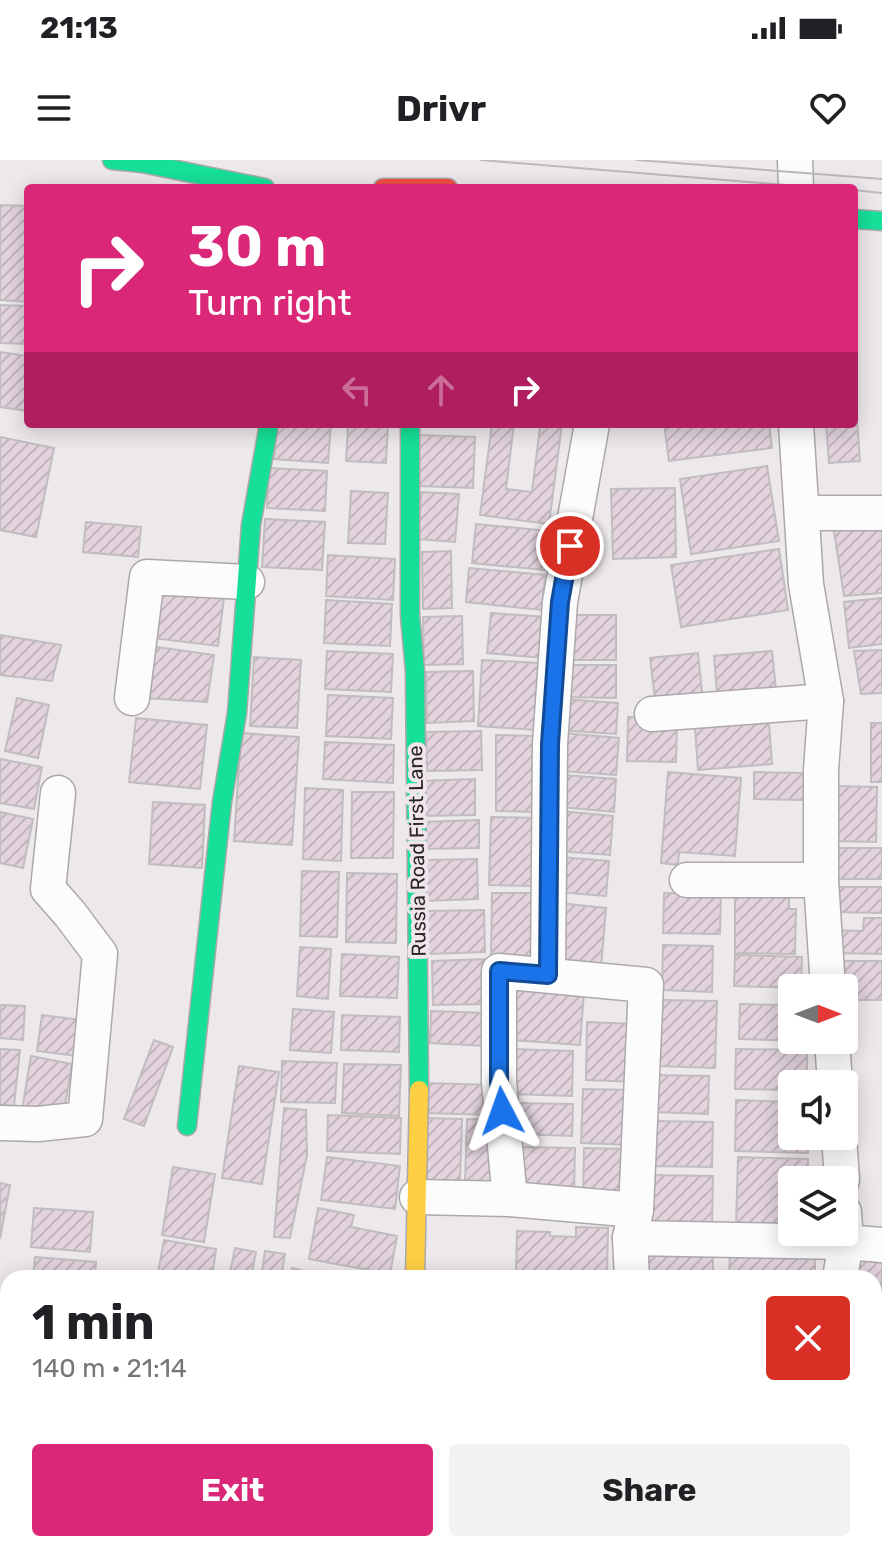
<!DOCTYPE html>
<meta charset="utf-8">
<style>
:root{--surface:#fff;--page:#f2f2f2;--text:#202124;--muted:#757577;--accent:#db2777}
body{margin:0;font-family:Rubik,sans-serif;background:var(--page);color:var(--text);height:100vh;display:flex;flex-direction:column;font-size:30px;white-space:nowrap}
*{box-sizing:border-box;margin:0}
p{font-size:26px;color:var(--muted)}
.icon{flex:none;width:44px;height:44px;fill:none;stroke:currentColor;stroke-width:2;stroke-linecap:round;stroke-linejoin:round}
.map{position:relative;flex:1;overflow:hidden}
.details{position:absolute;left:0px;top:1110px;width:882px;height:282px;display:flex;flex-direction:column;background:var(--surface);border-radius:24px 24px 0 0;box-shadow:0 4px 20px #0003}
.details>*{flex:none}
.hud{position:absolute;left:24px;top:24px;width:834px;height:244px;border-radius:8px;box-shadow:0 4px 20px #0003;background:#db2777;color:#fff;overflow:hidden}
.needle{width:52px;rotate:90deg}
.fabs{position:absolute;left:778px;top:814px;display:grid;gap:16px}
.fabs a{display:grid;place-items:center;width:80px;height:80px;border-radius:8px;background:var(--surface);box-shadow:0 4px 20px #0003;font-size:40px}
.pin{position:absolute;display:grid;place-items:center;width:68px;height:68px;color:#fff;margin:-34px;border:4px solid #fff;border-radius:50%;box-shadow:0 2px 8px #0007}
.me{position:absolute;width:88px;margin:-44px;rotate:356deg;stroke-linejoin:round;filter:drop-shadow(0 0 6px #0008)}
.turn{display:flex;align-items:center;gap:28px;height:168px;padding:0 32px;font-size:36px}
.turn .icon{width:104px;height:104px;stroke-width:2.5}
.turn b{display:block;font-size:56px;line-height:68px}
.lanes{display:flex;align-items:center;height:76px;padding:0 32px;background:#0003;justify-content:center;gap:40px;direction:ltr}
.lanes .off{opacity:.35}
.round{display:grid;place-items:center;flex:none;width:84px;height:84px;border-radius:8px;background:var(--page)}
.summary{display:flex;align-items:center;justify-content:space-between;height:136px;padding:0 32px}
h1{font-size:48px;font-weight:700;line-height:60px}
.button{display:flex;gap:16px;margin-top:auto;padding:16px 32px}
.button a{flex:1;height:92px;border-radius:8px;background:var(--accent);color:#fff;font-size:32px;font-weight:700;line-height:92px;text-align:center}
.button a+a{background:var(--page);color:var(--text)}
.status{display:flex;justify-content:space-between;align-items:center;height:56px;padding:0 40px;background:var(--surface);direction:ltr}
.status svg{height:22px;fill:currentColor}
header{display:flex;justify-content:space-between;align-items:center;height:104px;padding:0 32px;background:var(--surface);font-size:36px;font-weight:700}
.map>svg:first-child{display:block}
.building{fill:url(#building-hatch);stroke:#c1bdbf;stroke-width:2}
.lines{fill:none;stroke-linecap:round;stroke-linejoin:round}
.street-casing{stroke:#aca8ab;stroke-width:37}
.fast-casing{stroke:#aca8ab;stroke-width:21}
.slow-casing{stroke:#aca8ab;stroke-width:21}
.jam-casing{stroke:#aca8ab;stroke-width:21}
.street{stroke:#fcfcfc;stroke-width:34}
.fast{stroke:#16e098;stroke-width:18}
.slow{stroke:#ffcf43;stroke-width:18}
.jam{stroke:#f24e42;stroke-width:18}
.tram{stroke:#bbbabb;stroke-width:2}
.route-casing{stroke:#114b97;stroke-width:20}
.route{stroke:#1a73e8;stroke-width:14}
.labels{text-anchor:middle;stroke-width:8;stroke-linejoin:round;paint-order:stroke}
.street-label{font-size:20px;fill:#292527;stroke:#f0e5eb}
</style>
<div class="status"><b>21:13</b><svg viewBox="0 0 49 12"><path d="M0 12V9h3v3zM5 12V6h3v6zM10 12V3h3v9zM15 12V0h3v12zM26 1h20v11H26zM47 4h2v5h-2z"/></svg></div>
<header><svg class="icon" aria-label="menu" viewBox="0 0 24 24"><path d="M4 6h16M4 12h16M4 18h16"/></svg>Drivr<svg class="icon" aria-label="heart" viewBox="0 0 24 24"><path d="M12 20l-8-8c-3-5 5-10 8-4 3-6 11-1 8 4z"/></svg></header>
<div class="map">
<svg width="882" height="1391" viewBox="0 0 882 1391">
<defs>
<pattern id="building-hatch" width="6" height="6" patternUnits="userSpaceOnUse" patternTransform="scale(2)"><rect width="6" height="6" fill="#e2d3dd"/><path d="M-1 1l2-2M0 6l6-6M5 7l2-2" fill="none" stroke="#c2b5be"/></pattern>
</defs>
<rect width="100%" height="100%" fill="#ede8eb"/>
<g class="building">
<polygon points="0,45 28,46 28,142 0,140"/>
<polygon points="0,145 28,146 28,184 0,183"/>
<polygon points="0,192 28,196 28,251 0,247"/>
<polygon points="854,246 856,246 860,301 829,303 826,264 854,264"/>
<polygon points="276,264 331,264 328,303 274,299"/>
<polygon points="348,264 388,264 386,303 346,301"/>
<polygon points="492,264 514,264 506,329 532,332 540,266 519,264 562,264 549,364 480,355"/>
<polygon points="664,264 769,264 772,288 669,301"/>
<polygon points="420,275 475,277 473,328 418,326"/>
<polygon points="0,277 54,288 36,377 0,370"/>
<polygon points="767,306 779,381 691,394 680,319"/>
<polygon points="269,308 327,311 325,351 267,348"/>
<polygon points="675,328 676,397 613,399 611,329"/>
<polygon points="351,331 388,333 385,384 348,383"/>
<polygon points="421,332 459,334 455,382 418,379"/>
<polygon points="265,359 325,362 322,410 262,407"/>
<polygon points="86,362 141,367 138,397 83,392"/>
<polygon points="882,363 882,433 844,436 833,365"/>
<polygon points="476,364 559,372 555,411 472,403"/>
<polygon points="779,389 788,450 681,467 671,405"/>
<polygon points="451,391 452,448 423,449 422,392"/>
<polygon points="328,395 395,399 393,440 326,436"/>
<polygon points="469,408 545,415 542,450 466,442"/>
<polygon points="158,429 224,437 218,486 152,478"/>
<polygon points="882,438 882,484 849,488 844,442"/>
<polygon points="326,440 392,444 390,486 324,483"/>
<polygon points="491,453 546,457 543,498 487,493"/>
<rect x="566" y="455" width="50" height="45"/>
<polygon points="462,456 463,504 424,505 423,457"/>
<polygon points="0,475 61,485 52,521 0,515"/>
<polygon points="150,486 214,495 207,542 146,538"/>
<polygon points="882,490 882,533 861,534 854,491"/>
<polygon points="327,491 393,494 391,532 325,529"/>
<polygon points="772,491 777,539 718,544 714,496"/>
<polygon points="698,493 703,542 656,547 650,498"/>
<polygon points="254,497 301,500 297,568 250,566"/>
<polygon points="482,500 541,503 536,570 478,566"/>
<polygon points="560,505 616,505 616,538 559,537"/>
<polygon points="473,511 474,561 427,563 426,512"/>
<polygon points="328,535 393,538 391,579 326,576"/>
<polygon points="17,538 49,545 38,598 5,591"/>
<polygon points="561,539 618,543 616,574 559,570"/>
<polygon points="768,550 772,604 698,610 694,555"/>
<polygon points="628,557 677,558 676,602 627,601"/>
<polygon points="136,558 207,565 200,629 129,622"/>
<rect x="871" y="563" width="11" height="59"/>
<polygon points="481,571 482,610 427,611 426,572"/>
<polygon points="241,573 299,577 292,685 234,681"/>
<polygon points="564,573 619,578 616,615 561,611"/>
<polygon points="496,575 539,576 538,652 496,651"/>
<polygon points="325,582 394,585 393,623 323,619"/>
<polygon points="0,599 42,607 34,649 0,643"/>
<polygon points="668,612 741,618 735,696 679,692 678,705 661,703"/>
<polygon points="754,612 805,613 804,640 754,639"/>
<polygon points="563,615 616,619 614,652 561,647"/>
<polygon points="475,619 475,655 419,656 418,621"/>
<polygon points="832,626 877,627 876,682 831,681"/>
<polygon points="305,628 343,630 341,701 303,699"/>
<polygon points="352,632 394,632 393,698 351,698"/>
<polygon points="153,642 205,645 202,708 149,704"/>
<polygon points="561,651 613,656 610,695 558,691"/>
<polygon points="0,652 33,659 23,708 0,703"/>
<polygon points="491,657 538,658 536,726 489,725"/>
<polygon points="479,660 479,688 421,689 420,662"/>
<rect x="836" y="688" width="46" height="31"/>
<polygon points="560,697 609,701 606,736 557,732"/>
<polygon points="477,699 478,739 426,741 425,700"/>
<polygon points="302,711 339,712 337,777 300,776"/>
<polygon points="347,713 397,714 396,783 346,782"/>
<polygon points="833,727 882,727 882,753 833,752"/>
<polygon points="735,729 789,730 789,749 796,749 795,794 735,793"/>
<polygon points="492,733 536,733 535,799 491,798"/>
<polygon points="664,733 721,734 720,774 663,773"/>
<polygon points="558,743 606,748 601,808 553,804"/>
<polygon points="484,750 485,792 427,794 426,751"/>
<polygon points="864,758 882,758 882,794 831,793 831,770 863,771"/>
<polygon points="663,785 713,786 712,832 662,830"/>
<polygon points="300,787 331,789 328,839 297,836"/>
<polygon points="342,794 399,797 397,838 340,836"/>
<polygon points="735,795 802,797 801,828 734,826"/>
<polygon points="487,799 488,844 433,845 432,801"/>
<polygon points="835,801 882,801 882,840 844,840 844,828"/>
<polygon points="516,827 584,832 580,885 512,880"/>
<polygon points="661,840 717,841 715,908 659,906"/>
<polygon points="740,844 792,845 792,880 807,881 739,879"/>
<polygon points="0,845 25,846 23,880 0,878"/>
<polygon points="293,849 334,852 331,893 290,890"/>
<polygon points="431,851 488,853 486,886 430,883"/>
<polygon points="42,855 81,860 76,896 37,891"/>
<polygon points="342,855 400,857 399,892 341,890"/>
<polygon points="587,862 638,864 636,922 586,920"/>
<polygon points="154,880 173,887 144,966 124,959"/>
<polygon points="0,889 20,890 14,946 0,945"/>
<polygon points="511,889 573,891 572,936 510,934"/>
<polygon points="736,889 807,890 807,924 792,924 792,930 735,929"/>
<polygon points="31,896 72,904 63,957 22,950"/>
<polygon points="282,901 337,903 335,943 281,942"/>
<polygon points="344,904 401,905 399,956 342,953"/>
<polygon points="239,906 279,912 262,1024 222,1018"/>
<polygon points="654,915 709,916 708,954 653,952"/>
<polygon points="423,923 494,925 493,955 422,953"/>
<polygon points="583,929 634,930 632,985 581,983"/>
<polygon points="736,940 792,942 792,976 808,976 808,993 735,991"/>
<polygon points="517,943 573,944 572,976 516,974"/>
<polygon points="284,948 306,950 307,995 290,1078 274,1077"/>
<polygon points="328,955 401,958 400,994 327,991"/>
<polygon points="427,958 462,959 460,1021 426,1020"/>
<polygon points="467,959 498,960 496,1023 465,1022"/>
<polygon points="654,961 713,962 712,1007 653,1006"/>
<polygon points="521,987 575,988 574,1032 521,1031"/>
<polygon points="584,988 628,989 627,1040 583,1038"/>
<polygon points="327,997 400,1006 395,1049 321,1040"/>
<polygon points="738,997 808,999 808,1020 792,1020 792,1069 736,1068"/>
<polygon points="173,1007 215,1014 204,1082 162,1075"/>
<polygon points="649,1015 713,1016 712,1068 648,1066"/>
<polygon points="0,1023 10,1025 0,1079"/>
<polygon points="34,1048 93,1052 90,1092 31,1087"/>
<polygon points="318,1048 354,1055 351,1067 397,1076 390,1114 309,1099"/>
<polygon points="576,1067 608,1068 607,1118 581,1118 581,1111 516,1111 517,1071 550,1072 550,1076 576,1077"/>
<polygon points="164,1080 216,1089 212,1118 157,1118"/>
<polygon points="235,1088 256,1092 251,1118 229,1118"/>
<polygon points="730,1090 815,1096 815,1118 729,1118"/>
<polygon points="265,1091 285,1094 281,1118 261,1118"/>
<polygon points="713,1093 713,1118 646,1118 646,1094"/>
<polygon points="882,1093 882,1133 874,1133 874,1118 849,1118 850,1102"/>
<polygon points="35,1097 96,1102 95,1118 33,1118"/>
<polygon points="292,1108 336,1118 290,1118"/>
<polygon points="430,1111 500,1114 500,1118 430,1118"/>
<polygon points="874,1138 882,1139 882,1220 874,1220"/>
<polygon points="5,1179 8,1179 8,1253 0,1252"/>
<polygon points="874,1242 882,1243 882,1287 874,1287"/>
<polygon points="0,1270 8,1271 8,1351 0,1350"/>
<polygon points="874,1298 882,1299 882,1346 874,1345"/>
<polygon points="874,1350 882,1351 882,1391 833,1391 834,1384 874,1384"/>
<polygon points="63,1384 92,1384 91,1391 63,1391"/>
<rect x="103" y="1384" width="45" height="7"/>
<polygon points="152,1384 197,1384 197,1391 151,1391"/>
<polygon points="205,1384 241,1384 240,1391 204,1391"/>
<polygon points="251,1384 288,1384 287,1391 250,1391"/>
<polygon points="297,1384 333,1384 332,1391 296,1391"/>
<polygon points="339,1384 389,1384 388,1391 338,1391"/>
<polygon points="517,1384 559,1384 558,1391 516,1391"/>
<polygon points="569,1384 617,1384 616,1391 568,1391"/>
<polygon points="736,1384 794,1384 793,1391 735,1391"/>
</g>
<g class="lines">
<g class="street-casing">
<g id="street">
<polyline points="795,0 796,28"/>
<polyline points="796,264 806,424 826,541 821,610 821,720 828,828"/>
<polyline points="802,353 882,353"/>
<polyline points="132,538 147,417 247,422"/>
<polyline points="652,554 826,541"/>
<polyline points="687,720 821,720"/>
<polyline points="548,815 550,584 560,442 592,264"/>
<polyline points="832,880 835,924"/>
<polyline points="0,963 38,964 85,959 100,794 70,754 48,729 58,633"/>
<polyline points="839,976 842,1020"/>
<polyline points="417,1037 510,1039 636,1050"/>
<polyline points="510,1039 499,922 499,811 646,825 636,1050 630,1078 632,1118"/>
<polyline points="630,1078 846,1082 882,1085"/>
<polyline points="840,1118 846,1082 844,1052"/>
<polyline points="0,1260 8,1261"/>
<polyline points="414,1391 414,1384"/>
<polyline points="630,1391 631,1384"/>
<polyline points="820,1391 821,1384"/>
</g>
</g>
<g class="fast-casing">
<g id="fast">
<polyline points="112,0 142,3 265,28"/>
<polyline points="854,59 882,61"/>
<polyline points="410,264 410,455 415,511 419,930"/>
<polyline points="187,966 222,642 237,553 251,365 269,264"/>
</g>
</g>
<g class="slow-casing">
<polyline id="slow" points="415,1118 419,930"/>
</g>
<g class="jam-casing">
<polyline id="jam" points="383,28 448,28"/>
</g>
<use href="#street" class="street"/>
<use href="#fast" class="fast"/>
<use href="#slow" class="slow"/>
<use href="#jam" class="jam"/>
<g class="tram">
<polyline points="481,0 822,28"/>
<polyline points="637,0 882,19"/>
<polyline points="854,30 882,33"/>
</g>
</g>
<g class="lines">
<g class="route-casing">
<polyline id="route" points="502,951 499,922 499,811 548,815 550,584 560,442 570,386"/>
</g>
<use href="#route" class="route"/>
</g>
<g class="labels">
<g class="street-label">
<text transform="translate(417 691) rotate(-91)" y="7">Russia Road First Lane</text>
</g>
</g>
</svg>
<div class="fabs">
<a><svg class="needle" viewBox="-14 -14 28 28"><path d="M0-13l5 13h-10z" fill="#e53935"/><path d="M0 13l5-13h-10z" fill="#757577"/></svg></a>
<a><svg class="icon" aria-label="sound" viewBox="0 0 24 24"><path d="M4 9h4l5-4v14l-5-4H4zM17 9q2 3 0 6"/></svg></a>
<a><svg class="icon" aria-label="layers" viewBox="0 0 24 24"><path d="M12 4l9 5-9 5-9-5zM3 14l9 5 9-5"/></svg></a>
</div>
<div class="pin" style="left:570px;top:386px;background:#d93025"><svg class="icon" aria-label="arrive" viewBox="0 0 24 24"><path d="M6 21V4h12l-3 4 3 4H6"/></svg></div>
<svg class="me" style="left:502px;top:951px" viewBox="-20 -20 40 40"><path d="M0-17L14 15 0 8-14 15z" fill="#1a73e8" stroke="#fff" stroke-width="4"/></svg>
<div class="hud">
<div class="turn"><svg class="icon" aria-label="right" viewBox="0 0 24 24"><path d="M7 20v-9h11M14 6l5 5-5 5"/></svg><div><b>30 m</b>Turn right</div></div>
<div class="lanes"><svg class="icon off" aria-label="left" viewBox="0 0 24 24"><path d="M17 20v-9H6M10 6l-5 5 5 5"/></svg><svg class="icon off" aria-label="ahead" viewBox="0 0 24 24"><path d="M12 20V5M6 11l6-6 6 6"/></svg><svg class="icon" aria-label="right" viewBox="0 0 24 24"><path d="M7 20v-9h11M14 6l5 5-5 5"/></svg></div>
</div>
<section class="details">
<div class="summary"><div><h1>1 min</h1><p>140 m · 21:14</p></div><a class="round" style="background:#d93025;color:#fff"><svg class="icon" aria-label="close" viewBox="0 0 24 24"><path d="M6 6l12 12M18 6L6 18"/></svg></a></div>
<div class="button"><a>Exit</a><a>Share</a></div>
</section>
</div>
